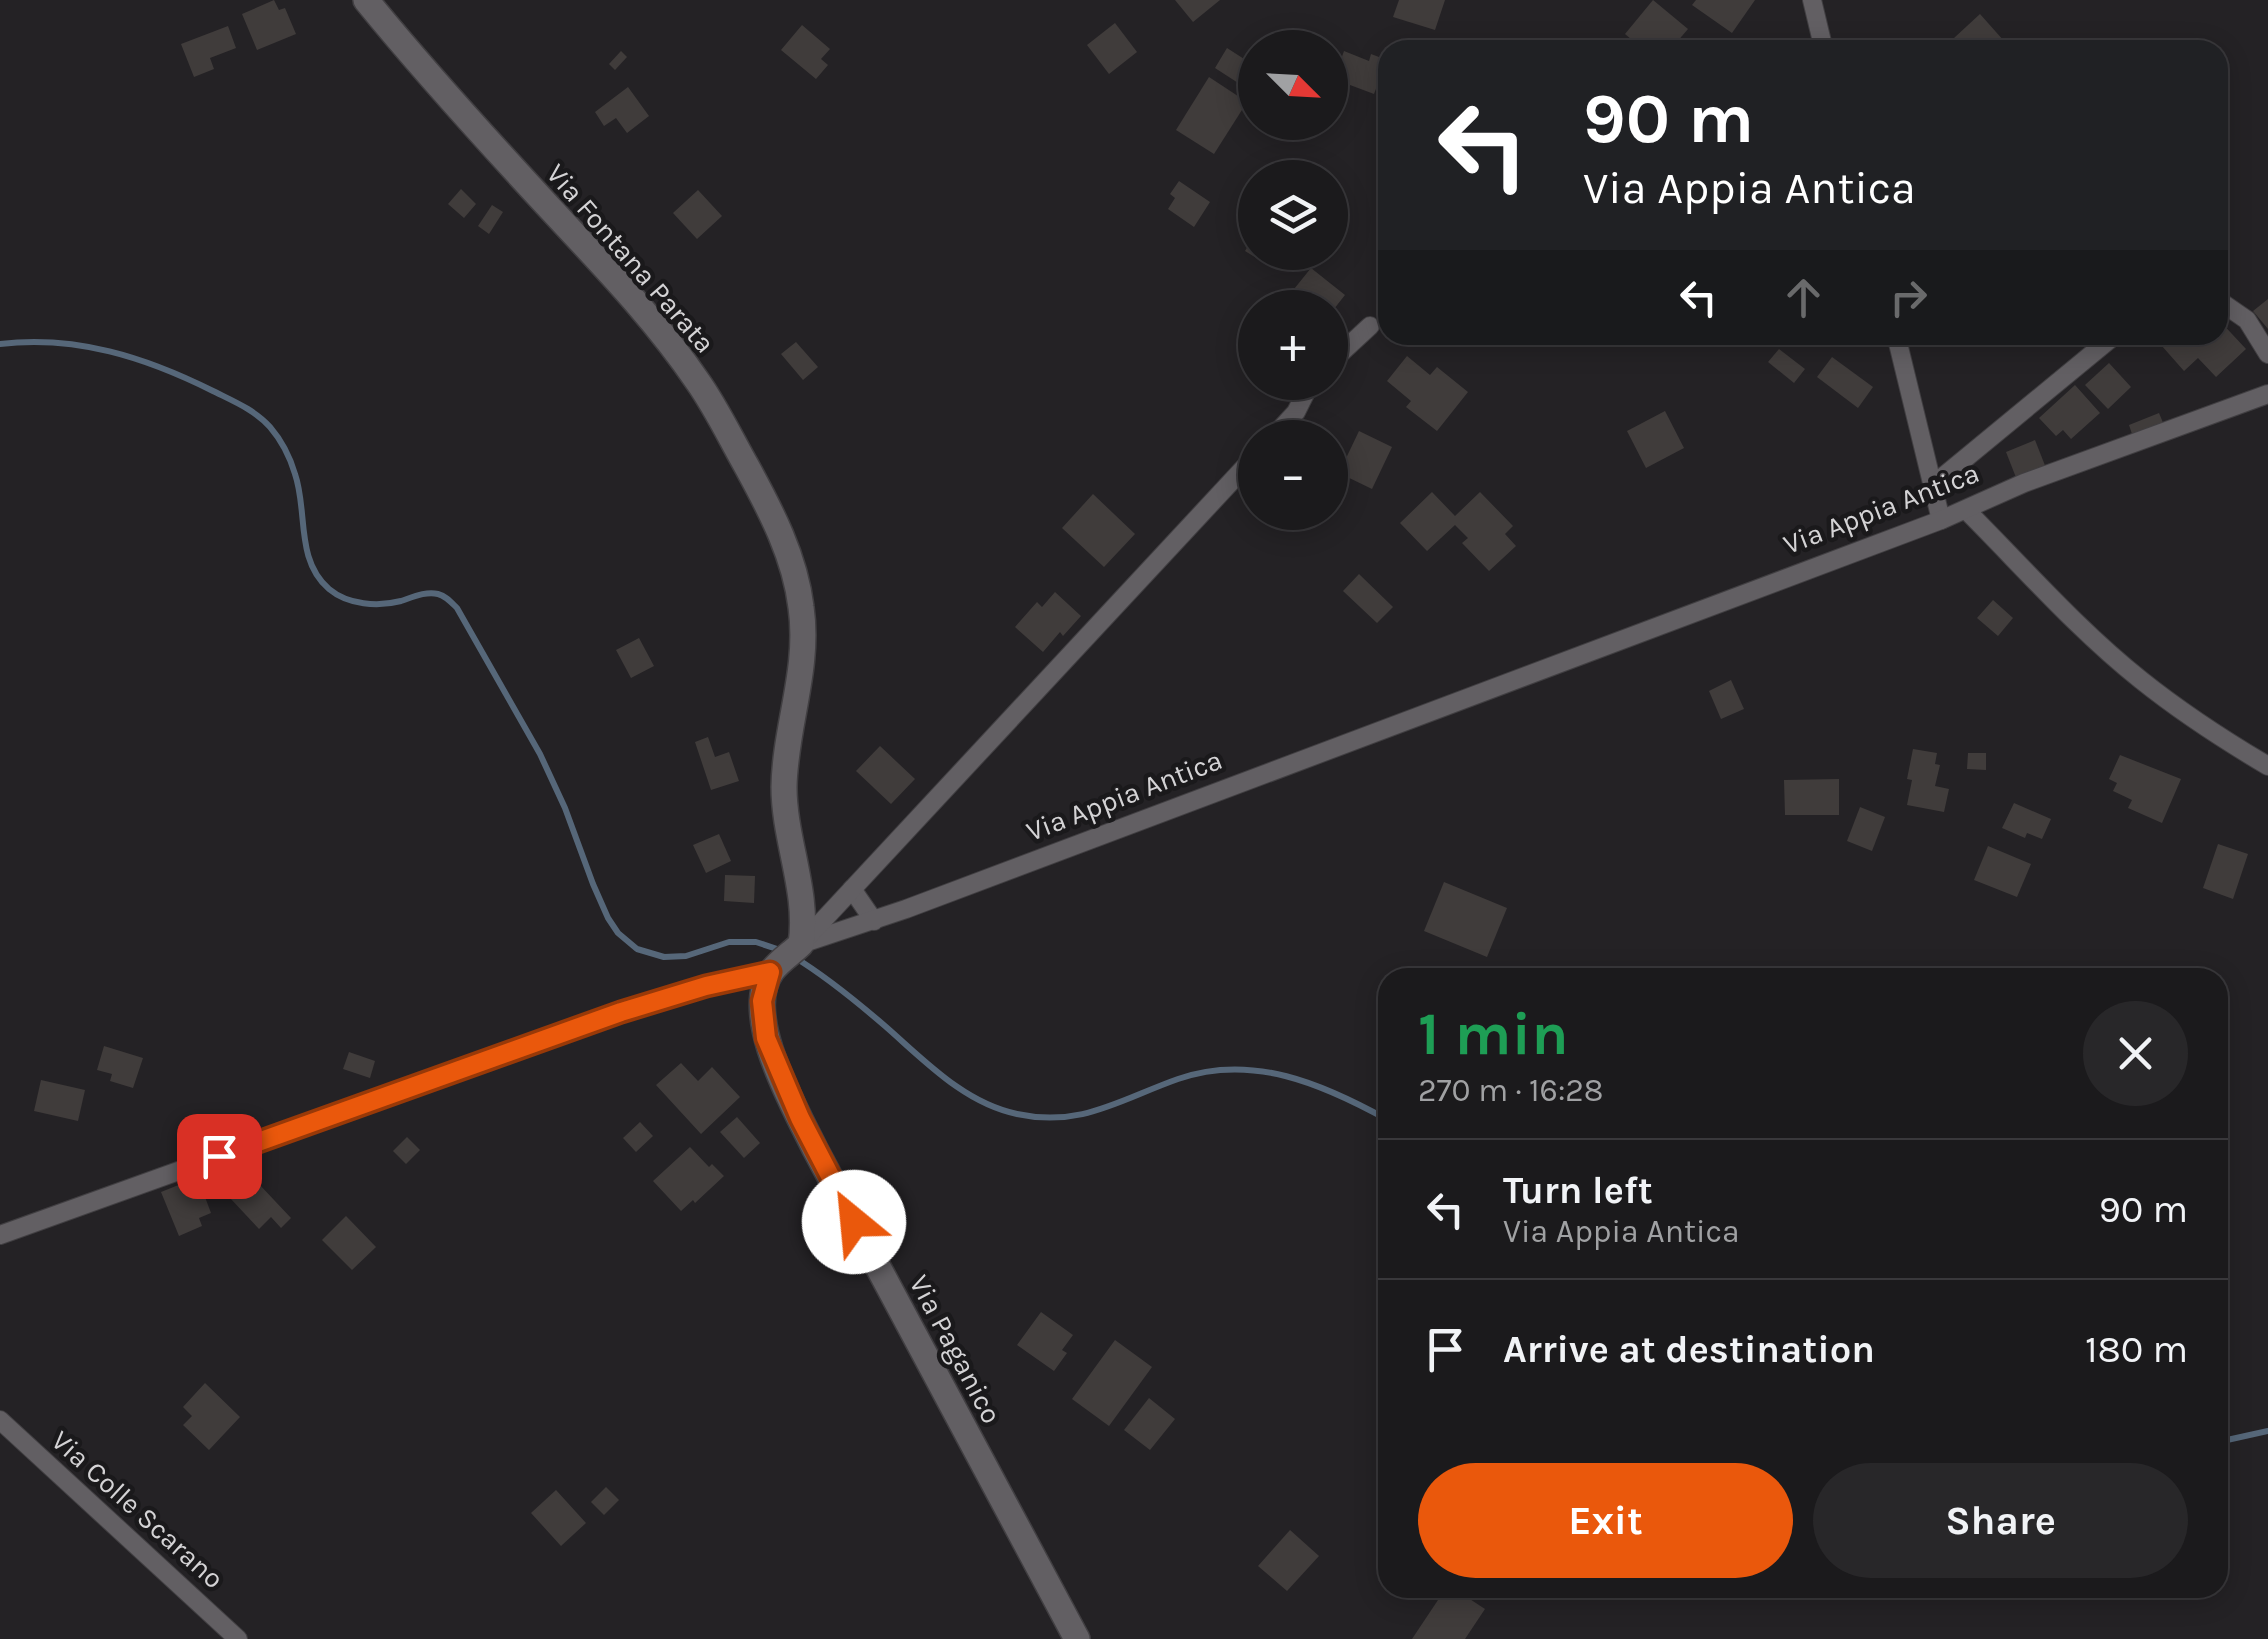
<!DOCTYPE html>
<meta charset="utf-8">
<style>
:root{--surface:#1b1a1c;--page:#282729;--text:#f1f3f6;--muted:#a0a1a3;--line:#39383b;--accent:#ea580c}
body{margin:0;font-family:Karla,sans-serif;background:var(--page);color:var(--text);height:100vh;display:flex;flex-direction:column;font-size:38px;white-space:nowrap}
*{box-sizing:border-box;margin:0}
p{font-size:32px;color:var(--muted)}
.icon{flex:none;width:55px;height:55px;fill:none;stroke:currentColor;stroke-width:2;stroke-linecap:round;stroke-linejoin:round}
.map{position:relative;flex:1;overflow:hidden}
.side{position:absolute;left:1378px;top:968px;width:850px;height:630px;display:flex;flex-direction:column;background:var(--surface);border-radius:30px;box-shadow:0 5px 25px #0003,0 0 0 2px var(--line)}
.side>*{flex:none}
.top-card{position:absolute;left:1378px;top:40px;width:850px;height:305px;border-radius:30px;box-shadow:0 5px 25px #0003,0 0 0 2px var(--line);background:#202124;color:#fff;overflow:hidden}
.needle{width:65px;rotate:114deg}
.tools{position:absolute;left:1238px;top:30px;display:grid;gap:20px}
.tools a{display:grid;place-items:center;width:110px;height:110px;border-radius:50%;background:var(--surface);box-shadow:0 5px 25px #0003,0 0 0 2px var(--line);font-size:50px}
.pin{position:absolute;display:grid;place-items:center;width:85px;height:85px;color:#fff;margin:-42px;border-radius:20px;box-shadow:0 5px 15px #0006}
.me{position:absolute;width:110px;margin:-55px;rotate:332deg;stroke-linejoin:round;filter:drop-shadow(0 0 8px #0008)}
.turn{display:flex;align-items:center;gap:35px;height:210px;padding:0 40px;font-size:45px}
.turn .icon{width:130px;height:130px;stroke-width:2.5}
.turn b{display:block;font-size:70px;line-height:85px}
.lanes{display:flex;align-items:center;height:95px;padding:0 40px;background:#0003;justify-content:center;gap:50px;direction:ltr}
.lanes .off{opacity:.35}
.round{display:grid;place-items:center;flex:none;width:105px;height:105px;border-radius:52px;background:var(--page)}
.head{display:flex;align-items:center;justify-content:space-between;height:170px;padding:0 40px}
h1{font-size:60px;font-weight:700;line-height:75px;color:#1e9e55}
.action{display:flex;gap:20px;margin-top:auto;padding:20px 40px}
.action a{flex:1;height:115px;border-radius:60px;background:var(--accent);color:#fff;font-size:40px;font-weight:700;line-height:115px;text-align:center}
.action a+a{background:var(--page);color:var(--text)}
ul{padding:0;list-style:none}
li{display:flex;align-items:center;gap:30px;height:140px;padding:0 40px;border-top:2px solid var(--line)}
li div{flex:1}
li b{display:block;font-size:38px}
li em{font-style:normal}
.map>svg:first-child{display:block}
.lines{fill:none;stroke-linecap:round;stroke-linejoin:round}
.stream{stroke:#566779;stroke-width:6}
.building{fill:#403c3b}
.street-casing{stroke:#413f42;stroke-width:20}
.secondary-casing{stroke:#413f42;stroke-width:28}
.street{stroke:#625f63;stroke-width:18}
.secondary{stroke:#625f63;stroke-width:25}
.route-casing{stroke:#983908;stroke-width:25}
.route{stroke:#ea580c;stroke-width:18}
.labels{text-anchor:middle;stroke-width:9;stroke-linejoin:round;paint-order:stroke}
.street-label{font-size:28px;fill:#d4d3d5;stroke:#1a191b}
</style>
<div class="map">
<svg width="2268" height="1639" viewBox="0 0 2268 1639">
<rect width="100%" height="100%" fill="#242225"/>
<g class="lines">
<g class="stream">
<path d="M0 344C76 335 145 357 213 391 233 401 255 410 270 427 282 441 290 457 295 474 308 511 295 560 329 589 348 605 378 607 401 601 413 597 426 591 438 594 446 596 451 602 457 608L540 754 565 808 593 884 608 918 618 933 637 949 664 957 686 956 729 942H756L783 951"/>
<path d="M794 957C827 977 856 1001 885 1026 924 1060 964 1103 1017 1114 1081 1128 1121 1099 1178 1079 1252 1053 1323 1084 1388 1120"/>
<polyline points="2218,1442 2268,1431"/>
</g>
</g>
<g class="building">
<polygon points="274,0 279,10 285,8 296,34 257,50 242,14"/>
<polygon points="1175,0 1220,0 1193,22"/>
<polygon points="1399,0 1445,0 1435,30 1393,17"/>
<polygon points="1653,0 1688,29 1670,50 1644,50 1625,34"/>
<polygon points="1696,0 1755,0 1732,33 1692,5"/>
<polygon points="1980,14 2012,50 1941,50"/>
<polygon points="1115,23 1137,52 1109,74 1087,45"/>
<polygon points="802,25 830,49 821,59 828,65 816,79 781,50"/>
<polygon points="228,26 236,48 210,58 214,69 194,77 181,44"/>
<polygon points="1227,48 1255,66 1255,81 1249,90 1215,68"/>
<polygon points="621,51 627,57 615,70 609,64"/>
<polygon points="1344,51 1369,61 1371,54 1387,60 1374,94 1334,79"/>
<polygon points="1209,77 1247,102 1214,154 1176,130"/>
<polygon points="628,87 649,116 627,133 616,118 604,126 595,112"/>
<polygon points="1179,181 1210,202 1194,227 1168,209 1175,198 1170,194"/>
<polygon points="461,189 476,204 464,218 448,204"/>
<polygon points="698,190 722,216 697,239 673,213"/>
<polygon points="492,205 503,212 489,234 478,226"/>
<polygon points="1255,234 1255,252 1269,252 1263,262 1245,251"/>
<polygon points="1311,268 1345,295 1330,314 1330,308 1318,305 1316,308 1297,308 1286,299"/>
<polygon points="2268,299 2268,329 2253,311"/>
<polygon points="2218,319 2246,349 2216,377 2198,358 2184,371 2154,337 2156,335 2218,335"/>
<polygon points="796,342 818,367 803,380 781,354"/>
<polygon points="1779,349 1805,369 1794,383 1768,362"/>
<polygon points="1407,356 1430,375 1437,367 1468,392 1437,431 1406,407 1411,401 1387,381"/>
<polygon points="1832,357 1873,387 1858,408 1817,377"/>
<polygon points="2109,363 2131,387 2108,409 2085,385"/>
<polygon points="2075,385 2100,413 2071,439 2063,430 2056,436 2039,418"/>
<polygon points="1665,411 1684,448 1646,468 1627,431"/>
<polygon points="2159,413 2164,425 2133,437 2129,425"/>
<polygon points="1359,431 1392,447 1372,489 1339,473"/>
<polygon points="2035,440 2046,468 2017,480 2006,452"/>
<polygon points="1432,492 1455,516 1480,492 1513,526 1505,534 1516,546 1489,571 1462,543 1468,538 1455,525 1427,551 1400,523"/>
<polygon points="1093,494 1135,534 1104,567 1062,528"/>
<polygon points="1359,574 1393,607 1377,623 1343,591"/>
<polygon points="1055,592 1081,616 1063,636 1060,632 1043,652 1015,627 1037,602 1042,607"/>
<polygon points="1993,600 2013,618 1998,636 1977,618"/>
<polygon points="639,638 654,666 631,678 616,650"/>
<polygon points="1731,680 1744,709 1721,719 1709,691"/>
<polygon points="708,737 715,757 729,752 739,781 711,790 695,742"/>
<polygon points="880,746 915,779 891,804 856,771"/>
<polygon points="1913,749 1937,753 1935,764 1940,765 1935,786 1949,789 1944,812 1907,805 1912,780 1907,779"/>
<polygon points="1968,753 1986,753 1986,770 1967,769"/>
<polygon points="2120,755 2181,779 2162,823 2128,808 2132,800 2113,791 2117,783 2109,779"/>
<polygon points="1839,779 1839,815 1785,815 1784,780"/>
<polygon points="2014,803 2051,819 2042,839 2027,833 2025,838 2002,828"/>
<polygon points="1860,807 1885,817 1872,851 1847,841"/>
<polygon points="719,834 731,861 706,873 693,845"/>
<polygon points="2218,844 2248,854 2233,899 2203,888"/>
<polygon points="1988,846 2031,864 2017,897 1974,880"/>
<polygon points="725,875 755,876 754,903 724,901"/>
<polygon points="1444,882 1507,908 1487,957 1424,931"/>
<polygon points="104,1046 143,1058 133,1088 110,1081 112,1074 97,1070"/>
<polygon points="349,1052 375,1061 370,1078 343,1069"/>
<polygon points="681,1063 698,1081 712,1067 740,1097 701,1134 656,1085"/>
<polygon points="41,1080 85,1090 78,1121 34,1111"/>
<polygon points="737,1117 760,1143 744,1158 720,1132"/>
<polygon points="640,1122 653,1136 636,1152 623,1138"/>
<polygon points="407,1137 420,1150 406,1164 393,1151"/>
<polygon points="690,1147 709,1167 712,1164 724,1176 695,1203 693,1200 681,1211 653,1181"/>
<polygon points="216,1170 224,1189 205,1197 211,1213 199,1218 202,1226 179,1236 161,1192"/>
<polygon points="246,1183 252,1189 258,1183 291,1218 281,1228 271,1217 259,1229 230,1198"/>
<polygon points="346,1216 376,1247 352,1270 322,1240"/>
<polygon points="1041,1312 1073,1335 1062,1350 1067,1353 1054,1371 1017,1345"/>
<polygon points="1115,1340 1152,1367 1109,1426 1072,1399"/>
<polygon points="205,1383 240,1417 209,1450 183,1425 192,1416 183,1407"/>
<polygon points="1149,1398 1175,1419 1150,1450 1124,1430"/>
<polygon points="606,1487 619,1500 604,1515 591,1502"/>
<polygon points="556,1490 586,1523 561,1546 531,1513"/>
<polygon points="1290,1530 1319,1556 1287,1591 1258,1566"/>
<polygon points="1446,1588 1453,1588 1485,1609 1465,1639 1412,1639"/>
</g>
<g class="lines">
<g class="street-casing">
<g id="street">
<polyline points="1812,0 1824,50"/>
<polyline points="2218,300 2247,320 2268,354"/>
<polyline points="1896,335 1941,520"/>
<polyline points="1330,363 1370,326"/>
<polyline points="1272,438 1296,412 1311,382"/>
<polyline points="1933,485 2115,335"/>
<path d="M1966 510C2023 567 2078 630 2141 680 2181 712 2224 740 2268 766"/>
<polyline points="852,889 874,921"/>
<polyline points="801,944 906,909 1941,520 2024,483 2268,394"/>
<polyline points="801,944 1255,456"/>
<polyline points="0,1235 621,1012 706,986 770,972"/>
<polyline points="0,1420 238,1639"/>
</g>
</g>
<g class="secondary-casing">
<path id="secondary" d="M366 0C423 70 484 137 546 204 599 261 654 317 698 382 717 409 731 439 747 467 771 511 795 557 801 607 810 669 785 726 784 787 784 840 809 892 801 944 792 953 779 961 772 971 740 1014 795 1108 815 1149L1077 1639"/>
</g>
<use href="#street" class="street"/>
<use href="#secondary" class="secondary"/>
</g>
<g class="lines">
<g class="route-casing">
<polyline id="route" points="219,1156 621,1012 706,986 770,972 762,1001 766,1038 800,1118 854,1222"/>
</g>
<use href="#route" class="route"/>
</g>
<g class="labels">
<g class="street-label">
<text transform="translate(631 258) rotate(49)" y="10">Via Fontana Parata</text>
<text transform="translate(1881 508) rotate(-21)" y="10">Via Appia Antica</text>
<text transform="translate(1124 795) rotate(-21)" y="10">Via Appia Antica</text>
<text transform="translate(956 1349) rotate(62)" y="10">Via Paganico</text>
<text transform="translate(138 1509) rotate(42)" y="10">Via Colle Scarano</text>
</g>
</g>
</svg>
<div class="tools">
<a><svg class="needle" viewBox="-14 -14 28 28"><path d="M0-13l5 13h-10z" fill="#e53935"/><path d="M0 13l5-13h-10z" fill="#a0a1a3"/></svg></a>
<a><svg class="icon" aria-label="layers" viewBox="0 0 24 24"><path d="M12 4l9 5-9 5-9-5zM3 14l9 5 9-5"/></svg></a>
<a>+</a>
<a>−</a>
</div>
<div class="pin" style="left:219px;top:1156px;background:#d93025"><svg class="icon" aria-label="arrive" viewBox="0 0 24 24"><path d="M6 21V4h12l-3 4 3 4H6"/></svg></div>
<svg class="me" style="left:854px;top:1222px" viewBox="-20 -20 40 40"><circle r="19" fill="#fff"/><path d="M0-13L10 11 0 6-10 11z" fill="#ea580c"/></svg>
<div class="top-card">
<div class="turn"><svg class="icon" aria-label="left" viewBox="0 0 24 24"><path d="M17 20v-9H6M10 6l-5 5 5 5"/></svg><div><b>90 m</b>Via Appia Antica</div></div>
<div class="lanes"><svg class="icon" aria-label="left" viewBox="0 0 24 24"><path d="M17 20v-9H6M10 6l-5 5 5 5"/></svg><svg class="icon off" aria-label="ahead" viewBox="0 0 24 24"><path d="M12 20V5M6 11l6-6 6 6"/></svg><svg class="icon off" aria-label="right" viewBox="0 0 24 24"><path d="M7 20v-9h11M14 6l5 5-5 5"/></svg></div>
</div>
<section class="side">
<div class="head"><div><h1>1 min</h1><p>270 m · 16:28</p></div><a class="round"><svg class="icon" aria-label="close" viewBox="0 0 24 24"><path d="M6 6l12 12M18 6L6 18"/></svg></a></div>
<ul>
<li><svg class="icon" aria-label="left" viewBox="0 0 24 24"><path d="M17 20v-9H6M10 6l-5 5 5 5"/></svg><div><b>Turn left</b><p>Via Appia Antica</p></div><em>90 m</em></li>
<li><svg class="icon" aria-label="arrive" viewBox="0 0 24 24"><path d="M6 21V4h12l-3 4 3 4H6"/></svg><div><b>Arrive at destination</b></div><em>180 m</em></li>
</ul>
<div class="action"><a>Exit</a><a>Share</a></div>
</section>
</div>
